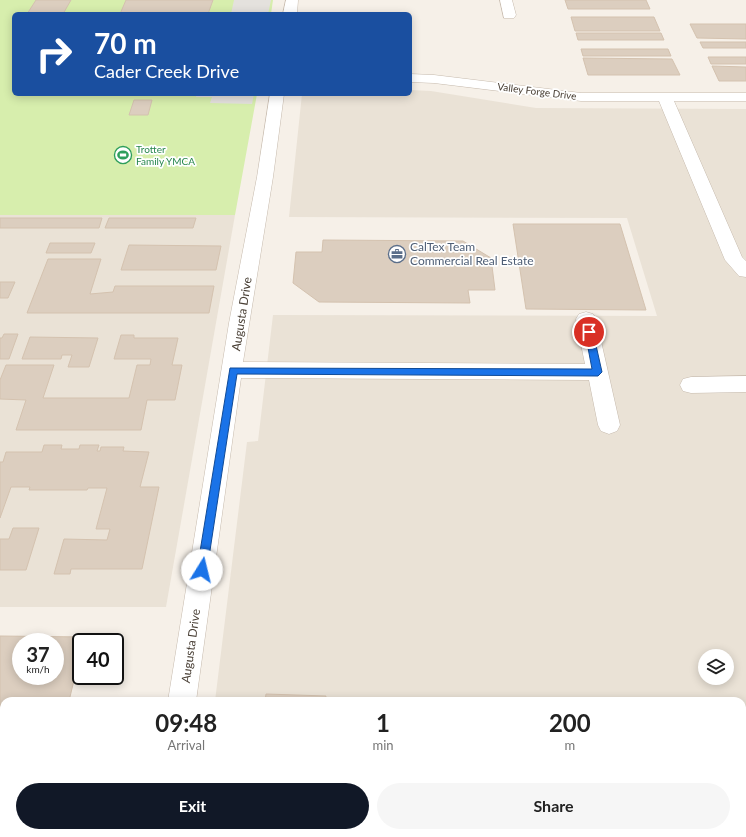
<!DOCTYPE html>
<style>
:root{--surface:#fff;--page:#f6f6f6;--text:#222;--muted:#767676;--accent:#111827}
body{margin:0;font-family:Lato,sans-serif;background:var(--page);color:var(--text);height:100vh;display:flex;flex-direction:column;font-size:15px;white-space:nowrap}
*{box-sizing:border-box;margin:0}
p{font-size:13px;color:var(--muted)}
.icon{flex:none;width:22px;height:22px;fill:none;stroke:currentColor;stroke-width:2;stroke-linecap:round;stroke-linejoin:round}
.map{position:relative;flex:1;overflow:hidden}
.drawer{position:absolute;left:0px;top:697px;width:746px;height:140px;display:flex;flex-direction:column;background:var(--surface);border-radius:12px 12px 0 0;box-shadow:0 2px 10px #0003}
.drawer>*{flex:none}
.guide{position:absolute;left:12px;top:12px;width:400px;height:84px;border-radius:6px;box-shadow:0 2px 10px #0003;background:#1a4fa0;color:#fff;overflow:hidden}
.fabs{position:absolute;left:698px;top:649px;display:grid;gap:8px}
.fabs a{display:grid;place-items:center;width:36px;height:36px;border-radius:50%;background:var(--surface);box-shadow:0 2px 10px #0003;font-size:20px}
.speed{position:absolute;left:12px;top:633px;display:flex;gap:8px;font-size:20px;font-weight:700;text-align:center}
.speed>*{display:grid;place-content:center;width:52px;height:52px;border-radius:50%;background:var(--surface);box-shadow:0 2px 10px #0003;line-height:1}
.speed small{font-size:10px;font-weight:400}
.speed .limit{border:2px solid #111;border-radius:6px;background:#fff;color:#111}
.pin{position:absolute;display:grid;place-items:center;width:34px;height:34px;color:#fff;margin:-17px;border:2px solid #fff;border-radius:50%;box-shadow:0 1px 4px #0007}
.me{position:absolute;width:44px;margin:-22px;rotate:9deg;stroke-linejoin:round;filter:drop-shadow(0 0 3px #0008)}
.turn{display:flex;align-items:center;gap:14px;height:84px;padding:0 16px;font-size:18px}
.turn .icon{width:52px;height:52px;stroke-width:2.5}
.turn b{display:block;font-size:28px;line-height:34px}
.eta{display:flex;justify-content:space-evenly;align-items:center;height:68px;text-align:center}
.eta b{font-size:24px;font-weight:700;line-height:28px}
.button{display:flex;gap:8px;margin-top:auto;padding:8px 16px}
.button a{flex:1;height:46px;border-radius:24px;background:var(--accent);color:#fff;font-size:16px;font-weight:700;line-height:46px;text-align:center}
.button a+a{background:var(--page);color:var(--text)}
.map>svg:first-child{display:block}
.residential{fill:#eae2d6;fill-rule:evenodd}
.green{fill:#d7eead}
.parking{fill:#e4e1dd}
.building{fill:#dccebf;stroke:#d4c2af;fill-rule:evenodd}
.lines{fill:none;stroke-linecap:round;stroke-linejoin:round}
.minor-casing{stroke:#c6baad;stroke-width:1}
.minor{fill:#fff;fill-rule:evenodd}
.route{fill:#1a73e8;stroke:#114b97}
.labels{text-anchor:middle;stroke-width:3.5;stroke-linejoin:round;paint-order:stroke}
.far-street-label{font-size:10px;fill:#4a4036;stroke:#fff}
.far-leisure-label{font-size:10px;fill:#27864d;stroke:#fff;text-anchor:start}
.service-label{font-size:12px;fill:#4e5e75;stroke:#fff;text-anchor:start}
.street-label{font-size:12px;fill:#4a4036;stroke:#fff}
</style>
<div class="map">
<svg width="746" height="837" viewBox="0 0 746 837">
<rect width="100%" height="100%" fill="#f6f0e8"/>
<g class="residential">
<path d="M410 90 431 91 536 108 746 109V837H198V833H742V701H215L247 442 258 441 273 315 657 316 627 218 289 217 302 94H410ZM705 656H727V678H705Z"/>
<polygon points="0,215 235,215 166,607 0,607"/>
</g>
<polygon class="green" points="0,0 273,0 271,14 14,14 14,94 257,94 235,215 0,215"/>
<g class="parking">
<polygon points="234,0 271,0 268,14 231,14"/>
<polygon points="197,94 254,94 252,104 210,103 212,97 196,97"/>
</g>
<g class="building">
<polygon points="36,0 71,0 63,14 27,14"/>
<polygon points="126,0 213,0 208,14 120,14"/>
<polygon points="565,0 646,0 650,9 568,9"/>
<polygon points="571,17 654,17 660,31 575,31"/>
<polygon points="690,24 746,24 746,39 697,38"/>
<polygon points="576,33 661,33 664,40 578,40"/>
<polygon points="700,42 746,42 746,48 703,48"/>
<polygon points="581,49 668,49 671,56 583,56"/>
<polygon points="708,57 746,57 746,64 711,64"/>
<polygon points="583,58 672,59 680,75 588,75"/>
<polygon points="712,66 746,67 746,81 719,81"/>
<polygon points="134,100 152,100 148,115 129,115"/>
<polygon points="0,218 102,218 99,228 0,228"/>
<polygon points="109,218 196,218 193,228 105,228"/>
<polygon points="513,224 620,224 646,310 526,309"/>
<polygon points="323,240 463,241 491,258 495,290 468,290 470,303 319,302 293,283 296,252 322,252"/>
<polygon points="50,243 95,243 91,253 46,253"/>
<polygon points="129,245 221,246 216,270 121,270"/>
<polygon points="48,259 101,259 90,294 113,292 115,286 214,286 209,313 27,313"/>
<polygon points="0,282 15,282 8,298 0,298"/>
<polygon points="4,334 18,334 9,359 0,359 0,338 2,338"/>
<polygon points="121,335 134,335 134,338 178,338 172,365 182,365 175,400 147,400 141,430 16,430 26,400 0,399 0,380 6,365 54,365 43,398 129,398 137,365 150,365 151,359 114,359"/>
<polygon points="30,337 98,338 89,367 68,367 72,355 62,355 61,359 22,359"/>
<polygon points="44,445 62,445 61,449 79,449 80,445 99,445 97,451 100,451 101,447 124,447 123,451 149,452 140,487 159,487 142,569 71,569 70,574 54,574 64,539 107,540 110,529 96,529 107,488 88,488 87,490 29,490 30,487 11,487 0,518 0,462 3,462 6,452 42,452"/>
<polygon points="13,528 39,528 26,570 0,570 0,539 9,539"/>
<path d="M0 636 85 637 83 642H81V651L69 701H4V833H36L35 837H0ZM21 642H55V676H21Z"/>
<polygon points="266,694 326,696 325,701 265,701"/>
<polygon points="258,833 316,833 316,837 257,837"/>
</g>
<g class="lines">
<g class="minor-casing">
<g id="minor">
<polygon points="286,0 298,0 297,14 283,14"/>
<polygon points="500,0 512,0 516,15 514,18 504,18"/>
<polygon points="410,74 434,75 581,93 746,93 746,101 674,101 742,257 746,261 746,277 739,276 725,260 659,101 581,101 434,83 410,82"/>
<polygon points="270,94 284,94 273,177 243,362 585,364 576,319 579,314 586,312 593,314 596,319 620,425 617,431 609,434 601,431 598,425 589,380 241,378 196,701 168,701 229,323 257,177"/>
<polygon points="746,376 746,392 691,393 683,391 680,385 683,379 691,377"/>
<polygon points="145,833 177,833 176,837 144,837"/>
</g>
</g>
<use href="#minor" class="minor"/>
</g>
<polygon class="route" points="589,329 593,332 602,372 598,376 237,374 207,570 206,574 202,575 198,574 197,570 230,368 592,369 585,332"/>
<defs>
<g id="stadium-ring" transform="scale(0.9)"><circle r="9.5" fill="#fff" stroke="#2e9e5b" stroke-width="1.5"/><path d="M0-5a6.5 5 0 1 0 0 10a6.5 5 0 1 0 0-10ZM-3.5-1.8h7v3.6h-7Z" fill="#2e9e5b"/></g>
<g id="office-ring" transform="scale(0.9)"><circle r="9.5" fill="#fff" stroke="#5c6f8a" stroke-width="1.5"/><path d="M-6-3h4V-5.5h4V-3h4V5H-6ZM-1-4.5V-3h2v-1.5ZM-6 0V1H6V0Z" fill="#5c6f8a"/></g>
</defs>
<g fill-rule="evenodd">
<use href="#stadium-ring" x="123" y="155"/>
<use href="#office-ring" x="397" y="254"/>
</g>
<g class="labels">
<g class="far-street-label">
<text transform="translate(537 91) rotate(7)" y="4">Valley Forge Drive</text>
</g>
<g class="far-leisure-label">
<text x="136" y="153">Trotter<tspan x="136" dy="12">Family YMCA</tspan></text>
</g>
<g class="service-label">
<text x="410" y="251">CalTex Team<tspan x="410" dy="14">Commercial Real Estate</tspan></text>
</g>
<g class="street-label">
<text transform="translate(242 314) rotate(-81)" y="4">Augusta Drive</text>
<text transform="translate(191 646) rotate(-82)" y="4">Augusta Drive</text>
</g>
</g>
</svg>
<div class="fabs">
<a><svg class="icon" aria-label="layers" viewBox="0 0 24 24"><path d="M12 4l9 5-9 5-9-5zM3 14l9 5 9-5"/></svg></a>
</div>
<div class="speed"><div>37<small>km/h</small></div><div class="limit">40</div></div>
<div class="pin" style="left:589px;top:332px;background:#d93025"><svg class="icon" aria-label="arrive" viewBox="0 0 24 24"><path d="M6 21V4h12l-3 4 3 4H6"/></svg></div>
<svg class="me" style="left:202px;top:570px" viewBox="-20 -20 40 40"><circle r="19" fill="#fff"/><path d="M0-13L10 11 0 6-10 11z" fill="#1a73e8"/></svg>
<div class="guide">
<div class="turn"><svg class="icon" aria-label="right" viewBox="0 0 24 24"><path d="M7 20v-9h11M14 6l5 5-5 5"/></svg><div><b>70 m</b>Cader Creek Drive</div></div>
</div>
<section class="drawer">
<div class="eta">
<div><b>09:48</b><p>Arrival</p></div>
<div><b>1</b><p>min</p></div>
<div><b>200</b><p>m</p></div>
</div>
<div class="button"><a>Exit</a><a>Share</a></div>
</section>
</div>
